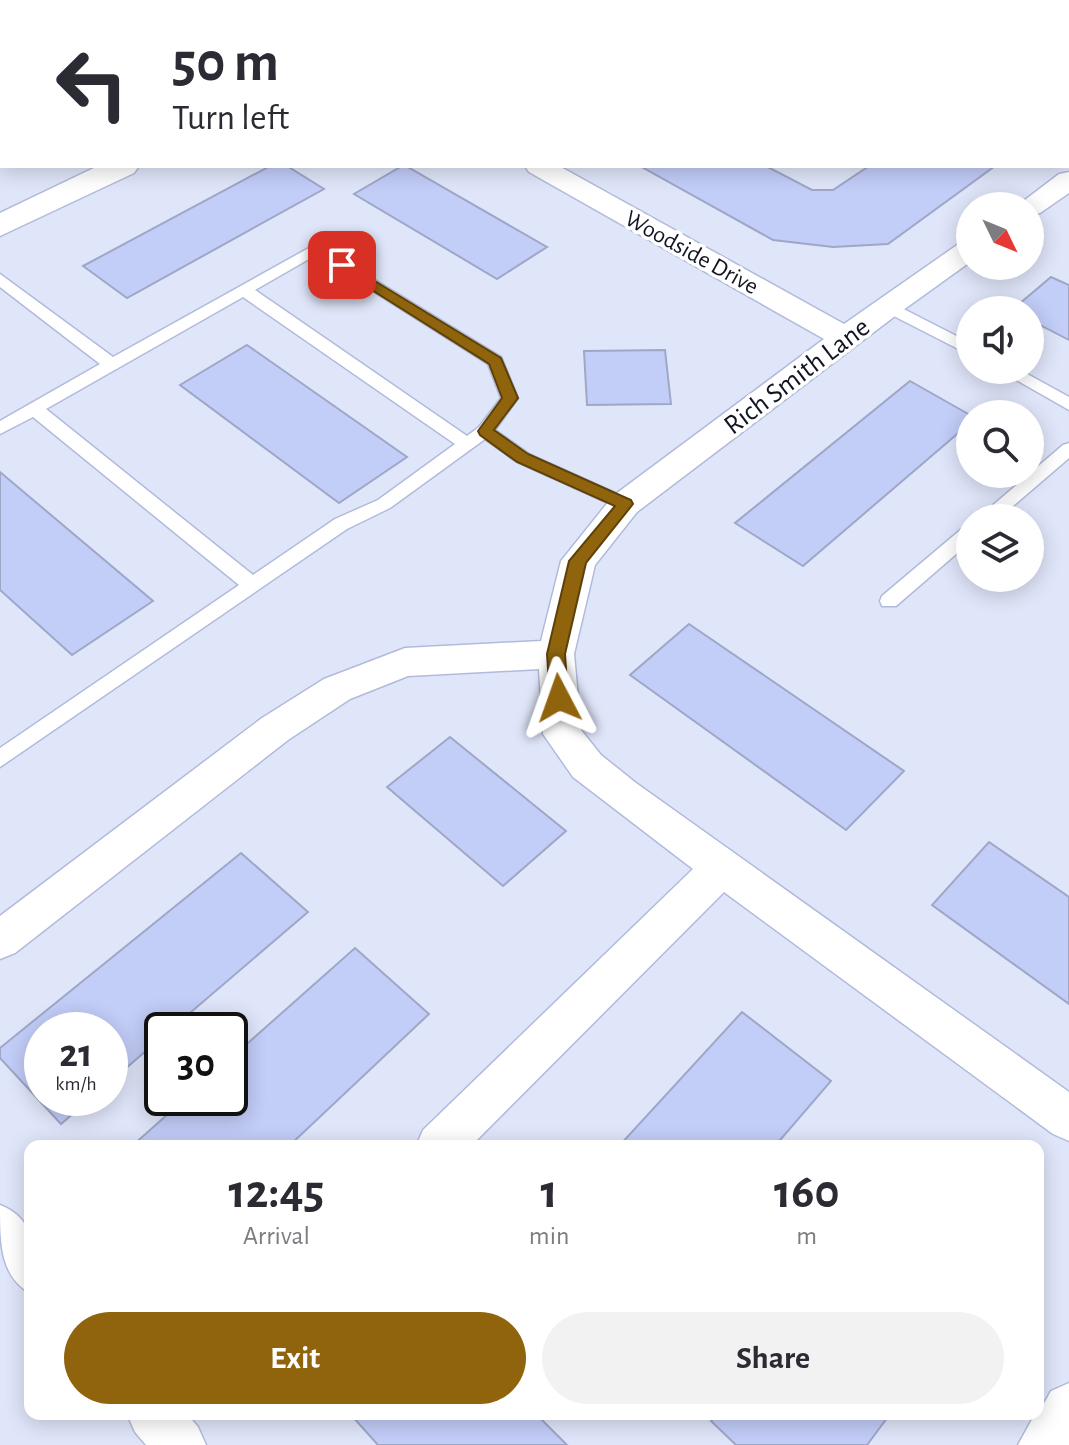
<!DOCTYPE html>
<style>
:root{--surface:#fff;--page:#f2f2f3;--text:#2b2b33;--muted:#7c7c81;--accent:#8f640c}
body{margin:0;font-family:"Alegreya Sans",sans-serif;background:var(--page);color:var(--text);height:100vh;display:flex;flex-direction:column;font-size:30px;white-space:nowrap}
*{box-sizing:border-box;margin:0}
p{font-size:26px;color:var(--muted)}
.icon{flex:none;width:44px;height:44px;fill:none;stroke:currentColor;stroke-width:2;stroke-linecap:round;stroke-linejoin:round}
.map{position:relative;flex:1;overflow:hidden}
.sheet{position:absolute;left:24px;top:1140px;width:1020px;height:280px;display:flex;flex-direction:column;background:var(--surface);border-radius:16px;box-shadow:0 4px 20px #0003}
.sheet>*{flex:none}
.top-card{position:absolute;left:0px;top:0px;width:1070px;height:168px;box-shadow:0 4px 20px #0003;background:#fff;color:var(--text);overflow:hidden}
.needle{width:52px;rotate:133deg}
.tools{position:absolute;left:956px;top:192px;display:grid;gap:16px}
.tools a{display:grid;place-items:center;width:88px;height:88px;border-radius:50%;background:var(--surface);box-shadow:0 4px 20px #0003;font-size:40px}
.speed{position:absolute;left:24px;top:1012px;display:flex;gap:16px;font-size:40px;font-weight:700;text-align:center}
.speed>*{display:grid;place-content:center;width:104px;height:104px;border-radius:50%;background:var(--surface);box-shadow:0 4px 20px #0003;line-height:1}
.speed small{font-size:20px;font-weight:400}
.speed .limit{border:4px solid #111;border-radius:12px;background:#fff;color:#111}
.pin{position:absolute;display:grid;place-items:center;width:68px;height:68px;color:#fff;margin:-34px;border-radius:16px;box-shadow:0 4px 12px #0006}
.me{position:absolute;width:88px;margin:-44px;rotate:356deg;stroke-linejoin:round;filter:drop-shadow(0 0 6px #0008)}
.turn{display:flex;align-items:center;gap:28px;height:168px;padding:0 40px;font-size:36px}
.turn .icon{width:104px;height:104px;stroke-width:2.5}
.turn b{display:block;font-size:56px;line-height:68px}
.eta{display:flex;justify-content:space-evenly;align-items:center;height:136px;text-align:center}
.eta b{font-size:48px;font-weight:600;line-height:56px}
.cta{display:flex;gap:16px;margin-top:auto;padding:16px 40px}
.cta a{flex:1;height:92px;border-radius:48px;background:var(--accent);color:#fff;font-size:32px;font-weight:600;line-height:92px;text-align:center}
.cta a+a{background:var(--page);color:var(--text)}
.map>svg:first-child{display:block}
.building{fill:#c2cdf8;stroke:#9ea7c7;stroke-width:2}
.lines{fill:none;stroke-linecap:round;stroke-linejoin:round}
.service-casing{stroke:#b2badb;stroke-width:3}
.minor-casing{stroke:#b2badb;stroke-width:3}
.tertiary-casing{stroke:#b2badb;stroke-width:3}
.service{fill:#fff;fill-rule:evenodd}
.minor{fill:#fff;fill-rule:evenodd}
.tertiary{fill:#fff;fill-rule:evenodd}
.route{fill:#8f640c;stroke:#5d4108;stroke-width:2}
.labels{text-anchor:middle;stroke-width:7;stroke-linejoin:round;paint-order:stroke}
.far-street-label{font-size:24px;fill:#121521;stroke:#fff}
.street-label{font-size:28px;fill:#121521;stroke:#fff}
</style>
<div class="map">
<svg width="1069" height="1445" viewBox="0 0 1069 1445">
<rect width="100%" height="100%" fill="#e0e6fa"/>
<g class="building">
<polygon points="609,0 793,0 797,2 605,2"/>
<polygon points="270,166 287,166 324,189 127,298 83,266"/>
<polygon points="402,166 406,166 547,247 497,279 354,194"/>
<polygon points="640,166 766,166 812,190 833,190 869,166 995,166 888,244 833,247 773,240"/>
<polygon points="1051,277 1069,285 1069,340 1030,320 1030,310 1012,310"/>
<polygon points="247,345 407,457 339,503 180,385"/>
<polygon points="665,350 671,404 587,405 584,351"/>
<polygon points="910,381 970,415 970,423 803,566 735,523"/>
<polygon points="0,472 153,601 72,655 0,590"/>
<polygon points="689,624 904,771 846,830 630,675"/>
<polygon points="450,737 566,831 503,886 387,787"/>
<polygon points="989,842 1069,897 1069,1004 932,905"/>
<polygon points="241,853 308,912 170,1030 162,1030 162,1037 110,1082 110,1030 42,1030 42,1098 91,1098 61,1124 0,1058 0,1048"/>
<polygon points="355,948 429,1014 289,1146 132,1146 186,1098 230,1098 230,1059"/>
<polygon points="742,1012 831,1081 775,1146 619,1146"/>
<polygon points="354,1414 536,1414 567,1445 378,1445 352,1416"/>
<polygon points="717,1414 890,1414 867,1445 736,1445 711,1421"/>
</g>
<g class="lines">
<g class="service-casing">
<g id="service">
<rect x="1068" y="152" width="1" height="8"/>
<path d="M316 244 501 357 518 398 495 430 529 454 631 500 634 504 631 508H619L517 462 485 439 390 508 347 529 0 767V748L239 585 33 417 0 434V421L100 364 0 287V274L113 357ZM316 255 488 364 501 398 479 427 467 436 255 290ZM243 297 455 444 378 500 335 519 253 575 46 409Z"/>
<polygon points="888,301 970,343 970,355 882,310 880,306"/>
<polygon points="999,370 1020,370 1069,397 1069,410"/>
<polygon points="1069,443 1069,458 999,518 978,518 1063,445"/>
<polygon points="970,525 970,542 896,606 882,606 880,601 882,596 964,527"/>
</g>
</g>
<g class="minor-casing">
<g id="minor">
<polygon points="228,0 254,0 255,2 229,2"/>
<polygon points="525,166 559,166 844,324 960,243 970,240 970,262 899,313 637,512 595,565 574,654 581,730 601,755 636,783 1069,1092 1069,1141 1053,1134 724,892 471,1146 416,1146 423,1130 693,869 573,777 543,734 539,669 408,676 350,699 288,740 15,953 0,959 0,916 262,718 324,679 405,648 541,641 561,561 613,496 824,339 529,172"/>
<polygon points="1069,172 1069,193 1040,213 1030,215 1030,206 1017,206 1059,174"/>
<path d="M0 1205C42 1222 30 1255 30 1293 0 1276 0 1243 0 1205Z"/>
<polygon points="1069,1383 1069,1445 1018,1445 1035,1414 1038,1414 1051,1391"/>
<polygon points="127,1414 187,1414 198,1427 206,1445 146,1445 135,1432"/>
</g>
</g>
<g class="tertiary-casing">
<g id="tertiary">
<polygon points="441,0 472,0 440,2"/>
<polygon points="906,0 937,0 938,2 907,2"/>
<rect x="1068" y="53" width="1" height="19"/>
<polygon points="98,166 139,166 134,173 0,236 0,213"/>
</g>
</g>
<use href="#service" class="service"/>
<use href="#minor" class="minor"/>
<use href="#tertiary" class="tertiary"/>
</g>
<polygon class="route" points="342,261 501,358 518,398 494,430 528,454 631,500 633,504 586,563 565,654 568,698 565,703 553,703 550,698 547,654 569,561 615,506 517,462 480,435 478,431 502,398 489,364 337,268 337,262"/>
<g class="labels">
<g class="far-street-label">
<text transform="translate(692 252) rotate(29)" y="8">Woodside Drive</text>
</g>
<g class="street-label">
<text transform="translate(796 375) rotate(-37)" y="10">Rich Smith Lane</text>
</g>
</g>
</svg>
<div class="tools">
<a><svg class="needle" viewBox="-14 -14 28 28"><path d="M0-13l5 13h-10z" fill="#e53935"/><path d="M0 13l5-13h-10z" fill="#7c7c81"/></svg></a>
<a><svg class="icon" aria-label="sound" viewBox="0 0 24 24"><path d="M4 9h4l5-4v14l-5-4H4zM17 9q2 3 0 6"/></svg></a>
<a><svg class="icon" aria-label="search" viewBox="0 0 24 24"><circle cx="10" cy="10" r="6"/><path d="M15 15l6 6"/></svg></a>
<a><svg class="icon" aria-label="layers" viewBox="0 0 24 24"><path d="M12 4l9 5-9 5-9-5zM3 14l9 5 9-5"/></svg></a>
</div>
<div class="speed"><div>21<small>km/h</small></div><div class="limit">30</div></div>
<div class="pin" style="left:342px;top:265px;background:#d93025"><svg class="icon" aria-label="arrive" viewBox="0 0 24 24"><path d="M6 21V4h12l-3 4 3 4H6"/></svg></div>
<svg class="me" style="left:559px;top:698px" viewBox="-20 -20 40 40"><path d="M0-17L14 15 0 8-14 15z" fill="#8f640c" stroke="#fff" stroke-width="4"/></svg>
<div class="top-card">
<div class="turn"><svg class="icon" aria-label="left" viewBox="0 0 24 24"><path d="M17 20v-9H6M10 6l-5 5 5 5"/></svg><div><b>50 m</b>Turn left</div></div>
</div>
<section class="sheet">
<div class="eta">
<div><b>12:45</b><p>Arrival</p></div>
<div><b>1</b><p>min</p></div>
<div><b>160</b><p>m</p></div>
</div>
<div class="cta"><a>Exit</a><a>Share</a></div>
</section>
</div>
